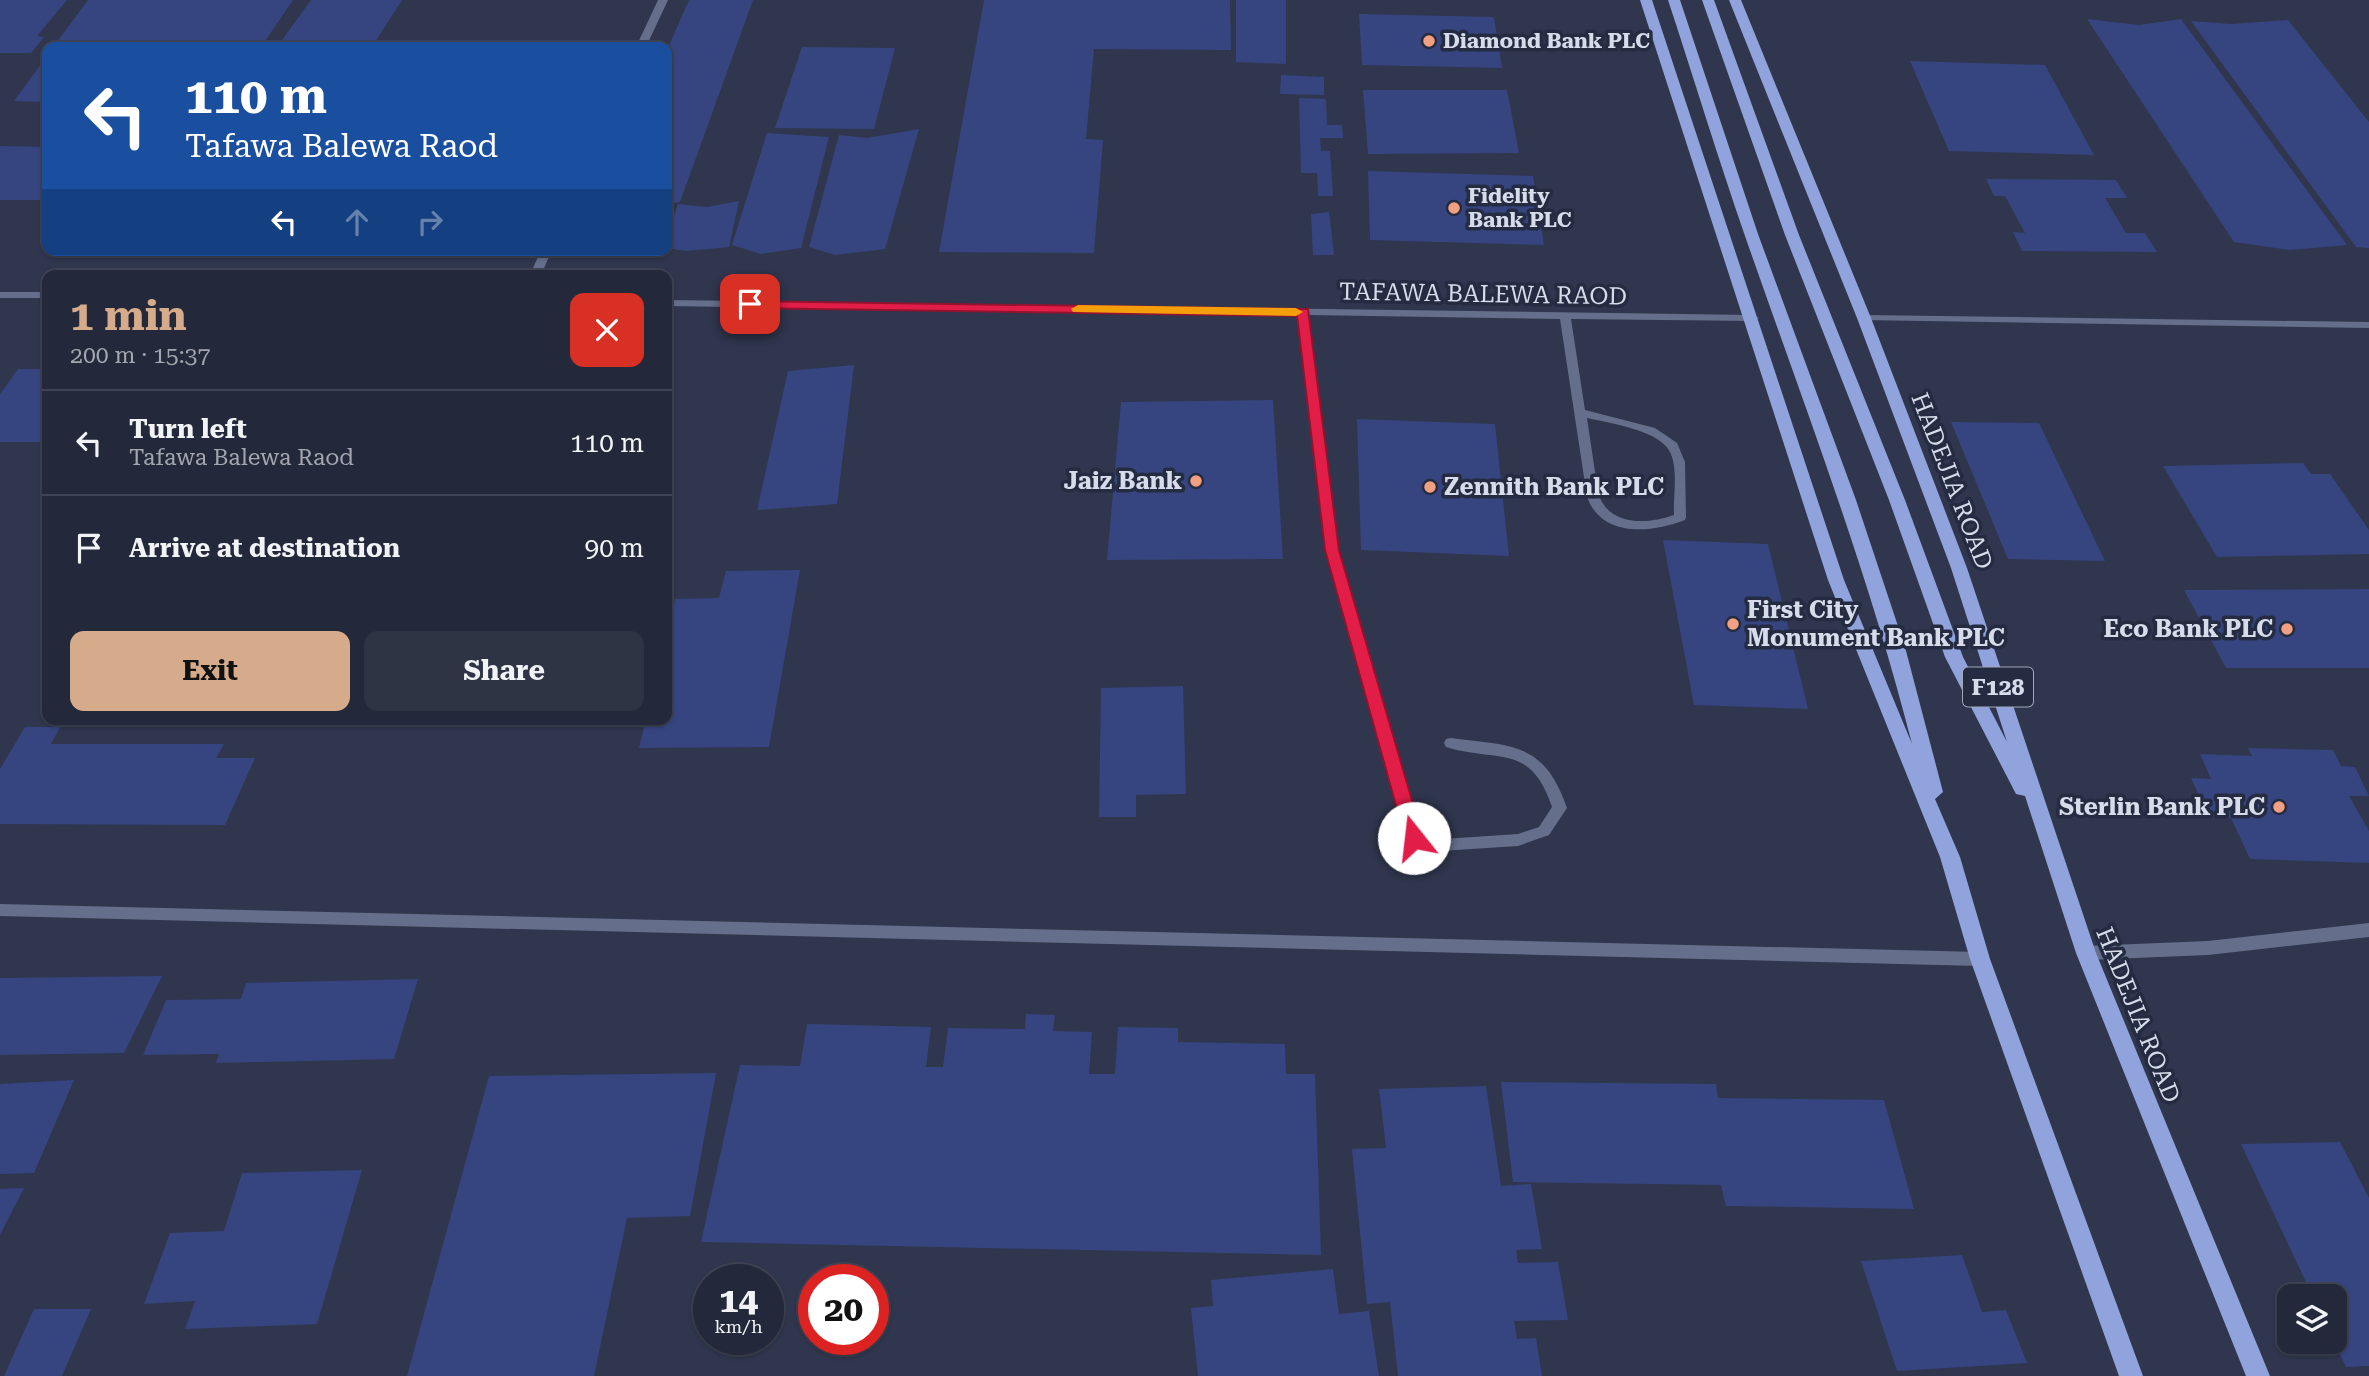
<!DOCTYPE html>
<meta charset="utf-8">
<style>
:root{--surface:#23283a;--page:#2f3445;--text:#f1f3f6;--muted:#a3a6af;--line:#404454;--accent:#d6ab8b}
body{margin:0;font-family:"Roboto Serif",serif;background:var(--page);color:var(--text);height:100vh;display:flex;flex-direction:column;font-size:26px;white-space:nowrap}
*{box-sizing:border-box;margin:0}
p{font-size:23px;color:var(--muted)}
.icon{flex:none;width:38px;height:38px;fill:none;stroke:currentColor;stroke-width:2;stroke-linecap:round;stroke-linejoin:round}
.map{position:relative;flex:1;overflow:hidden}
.sheet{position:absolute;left:42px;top:270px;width:630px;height:455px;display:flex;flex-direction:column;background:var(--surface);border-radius:14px;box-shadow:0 2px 5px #0004,0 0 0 2px var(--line)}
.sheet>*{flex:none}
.guide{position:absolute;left:42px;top:42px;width:630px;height:214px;border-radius:14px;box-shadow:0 2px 5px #0004,0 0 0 2px var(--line);background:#1a4fa0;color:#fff;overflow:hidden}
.controls{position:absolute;left:2277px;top:1284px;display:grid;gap:14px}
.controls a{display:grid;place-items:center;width:70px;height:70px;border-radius:14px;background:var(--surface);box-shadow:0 2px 5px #0004,0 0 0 2px var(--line);font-size:35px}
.speed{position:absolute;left:693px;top:1264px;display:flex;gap:14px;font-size:35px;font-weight:700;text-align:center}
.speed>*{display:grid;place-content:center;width:91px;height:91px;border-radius:50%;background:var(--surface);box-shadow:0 2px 5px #0004,0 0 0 2px var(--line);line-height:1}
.speed small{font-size:18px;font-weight:400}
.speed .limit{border:10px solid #d22;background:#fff;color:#111}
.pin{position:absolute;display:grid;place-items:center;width:60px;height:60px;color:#fff;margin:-30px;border-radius:14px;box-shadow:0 4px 10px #0006}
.me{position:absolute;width:77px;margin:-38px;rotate:344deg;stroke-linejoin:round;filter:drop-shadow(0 0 5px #0008)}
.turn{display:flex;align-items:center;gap:24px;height:147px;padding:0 28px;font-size:32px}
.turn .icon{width:91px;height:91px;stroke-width:2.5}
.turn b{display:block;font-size:49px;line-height:60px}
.lanes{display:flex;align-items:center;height:66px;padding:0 28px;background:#0003;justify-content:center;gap:35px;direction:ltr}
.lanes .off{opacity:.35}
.round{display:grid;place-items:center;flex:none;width:74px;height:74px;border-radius:14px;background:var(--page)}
.summary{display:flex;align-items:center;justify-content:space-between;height:119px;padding:0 28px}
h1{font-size:42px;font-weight:700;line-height:52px;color:var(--accent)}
.button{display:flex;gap:14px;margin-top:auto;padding:14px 28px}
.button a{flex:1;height:80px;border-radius:14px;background:var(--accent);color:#111;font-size:28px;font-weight:700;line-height:80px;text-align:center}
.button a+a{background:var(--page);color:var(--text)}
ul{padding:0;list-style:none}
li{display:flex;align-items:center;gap:21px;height:105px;padding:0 28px;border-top:2px solid var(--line)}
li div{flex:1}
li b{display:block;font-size:26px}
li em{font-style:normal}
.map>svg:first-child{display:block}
.building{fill:#364580}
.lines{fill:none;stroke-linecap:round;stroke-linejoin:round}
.lane{fill:#656e8a;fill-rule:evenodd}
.primary{fill:#91a3dc;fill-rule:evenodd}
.route{fill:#e11d48;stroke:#92132f;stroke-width:2}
.slow{fill:#f59e0b}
.poi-dot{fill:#f3a082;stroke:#252c42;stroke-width:2.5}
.labels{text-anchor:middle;stroke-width:7;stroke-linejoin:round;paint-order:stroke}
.far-poi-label{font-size:21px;font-weight:bold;fill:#d7dceb;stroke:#252c42;text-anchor:start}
.shield{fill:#252c42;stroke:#a2a7b8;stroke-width:2}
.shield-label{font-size:23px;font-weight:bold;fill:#d7dceb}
.street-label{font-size:24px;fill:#d7dceb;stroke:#252c42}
.poi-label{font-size:24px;font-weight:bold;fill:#d7dceb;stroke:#252c42;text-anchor:end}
</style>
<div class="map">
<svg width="2369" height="1376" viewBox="0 0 2369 1376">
<rect width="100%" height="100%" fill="#2f364d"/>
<g class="building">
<polygon points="0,0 67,0 37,36 44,37 31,53 0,53"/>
<polygon points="88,0 293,0 261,47 53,47"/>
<polygon points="311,0 402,0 372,47 277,47"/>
<polygon points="689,0 753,0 680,202 667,204 667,50"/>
<polygon points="984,0 1230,0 1231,50 1094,49 1086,139 1103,140 1094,253 939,252"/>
<polygon points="1236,0 1286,0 1286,64 1236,62"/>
<polygon points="1359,14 1494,17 1502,68 1362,65"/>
<polygon points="2087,19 2139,25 2181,19 2347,245 2290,250 2234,242"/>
<polygon points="2288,20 2369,122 2369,248 2356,247 2191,21 2231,24"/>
<polygon points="802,47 895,48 874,129 775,128"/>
<polygon points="47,56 47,102 14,101"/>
<polygon points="1910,61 2045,65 2094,155 1949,151"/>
<polygon points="1281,75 1324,77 1324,95 1280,94"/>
<polygon points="1363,90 1507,90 1519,153 1368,154"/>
<polygon points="1299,98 1326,99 1327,125 1342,125 1343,138 1320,138 1321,151 1330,151 1333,196 1318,196 1317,173 1301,173"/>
<polygon points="919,129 885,249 835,255 809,247 839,135 867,138"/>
<polygon points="767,133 829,137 801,248 761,254 732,245"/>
<polygon points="0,146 47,147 47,200 0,200"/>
<polygon points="1368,171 1533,176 1544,245 1370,240"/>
<polygon points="1986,179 2116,180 2127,198 2105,198 2126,233 2145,233 2157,252 2022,251 2013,232 2025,233 2005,196 1994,196"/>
<polygon points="739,201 729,247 686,251 667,248 667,235 678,204 707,207"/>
<polygon points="1329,212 1334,255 1313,255 1311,214"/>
<polygon points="854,365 837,504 757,510 788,371"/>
<polygon points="18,369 47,369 47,442 0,442 0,394"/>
<polygon points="1273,400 1283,559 1107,560 1121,402"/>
<polygon points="1357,419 1495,424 1509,556 1361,550"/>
<polygon points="1951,422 2039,423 2105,561 2008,559"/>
<polygon points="2303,463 2311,474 2330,474 2369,530 2369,554 2217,557 2163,466"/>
<polygon points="1663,540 1768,544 1808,709 1694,705"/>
<polygon points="800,570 769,747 639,748 646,719 667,719 667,633 675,599 719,598 726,571"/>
<polygon points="2369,589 2369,668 2226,668 2184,590"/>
<polygon points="1183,686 1186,794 1136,795 1136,817 1099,817 1101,688"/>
<polygon points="25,727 60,727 51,744 224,744 216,758 255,758 225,825 0,824 0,769"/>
<polygon points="2248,748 2333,750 2341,766 2355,767 2369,796 2349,796 2369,831 2369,863 2250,859 2231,818 2209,817 2191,778 2211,779 2200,754 2252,756"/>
<polygon points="162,976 124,1053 0,1055 0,978"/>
<polygon points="418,979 394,1059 216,1063 219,1054 143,1055 166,1000 241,999 246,983"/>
<polygon points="1026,1014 1055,1015 1053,1031 1092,1032 1089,1074 1115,1074 1118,1027 1178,1028 1178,1042 1285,1044 1286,1074 1315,1074 1321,1255 701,1242 740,1065 800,1066 807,1024 931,1027 926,1067 943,1067 948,1028 1025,1029"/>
<polygon points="716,1073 690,1216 627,1218 594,1376 407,1376 489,1076"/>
<polygon points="74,1080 34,1173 0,1174 0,1084"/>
<polygon points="1501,1082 1716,1084 1718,1098 1884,1100 1914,1209 1726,1206 1721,1185 1513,1182"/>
<polygon points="1486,1086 1501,1186 1531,1184 1542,1249 1516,1250 1518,1263 1558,1262 1568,1320 1514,1321 1517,1339 1536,1338 1542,1376 1398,1376 1390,1302 1367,1304 1352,1149 1386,1148 1379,1089"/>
<polygon points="2340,1142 2369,1198 2369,1366 2346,1367 2334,1342 2334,1297 2313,1297 2241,1144"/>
<polygon points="362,1170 317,1324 185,1329 195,1301 144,1304 170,1233 224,1231 242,1173"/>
<polygon points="24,1188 0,1235 0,1189"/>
<polygon points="1962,1255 1982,1312 2006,1310 2027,1363 1897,1371 1861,1261"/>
<polygon points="1333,1269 1339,1314 1369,1311 1379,1376 1198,1376 1191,1308 1213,1306 1211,1280"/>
<polygon points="34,1309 91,1309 62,1376 4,1376"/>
</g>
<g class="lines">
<g class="lane">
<polygon points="658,0 668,0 646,47 636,47"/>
<polygon points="541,250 552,250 541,275 530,275"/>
<rect x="0" y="292" width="47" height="6"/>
<path d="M667 300 1753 315 1759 318 1753 321 1571 319 1585 410 1655 428 1677 443 1685 462 1686 517 1685 520C1651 533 1602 538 1587 497L1560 319 1309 315 1339 550 1421 835 1428 840 1518 834 1539 827 1552 807C1530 742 1498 763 1446 747L1444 743 1446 739 1451 738C1513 746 1544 742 1567 808L1549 835 1518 846 1426 852 1409 842 1406 838 1325 550 1298 315 667 306ZM1587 418C1608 423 1662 430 1671 454 1678 472 1673 496 1674 515 1646 525 1607 526 1598 492Z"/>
<polygon points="1864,315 2369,322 2369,328 1860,320 1858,318"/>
<polygon points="0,904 1980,952 1986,954 1988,959 1986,964 1980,966 0,916"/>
<polygon points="2369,923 2369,937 2208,955 2086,960 2080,958 2078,953 2080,948 2086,946 2208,941"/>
</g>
<g class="primary">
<path d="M1640 0H1652L1844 580 1912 744C1868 571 1804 405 1745 236 1718 158 1694 79 1668 0H1680L1758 234 1856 500 1905 647 1943 792 1935 799 1960 857 1990 959 2143 1376H2119L1970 959 1940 857 1828 580Z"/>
<polygon points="1702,0 1714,0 1799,235 1905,500 1963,657 2007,742 1951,568 1857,318 1729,0 1741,0 1871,318 1967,568 2096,953 2270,1376 2246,1376 2076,953 2025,796 2016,794 1945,657 1889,500 1785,235"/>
</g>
</g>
<polygon class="route" points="745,301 1308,309 1339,550 1423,838 1420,843 1408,843 1405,838 1325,550 1297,316 750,308 745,307"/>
<polygon class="slow" points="1078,305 1296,308 1303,312 1296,316 1073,312 1071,309"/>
<g class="poi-dot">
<circle cx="1429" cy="41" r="7"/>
<circle cx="1454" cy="208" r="7"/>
<circle cx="1196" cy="481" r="7"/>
<circle cx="1430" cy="487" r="7"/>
<circle cx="1733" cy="624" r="7"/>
<circle cx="2287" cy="629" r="7"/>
<circle cx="2279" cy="807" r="7"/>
</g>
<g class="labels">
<g class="far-poi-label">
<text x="1443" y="48">Diamond Bank PLC</text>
<text x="1468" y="203">Fidelity<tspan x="1468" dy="24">Bank PLC</tspan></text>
</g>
<rect class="shield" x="1963" y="667.5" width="70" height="39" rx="5"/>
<g class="shield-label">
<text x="1998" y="695">F128</text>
</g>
<g class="street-label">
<text transform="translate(1483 294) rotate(1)" y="8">TAFAWA BALEWA RAOD</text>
<text transform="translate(1952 481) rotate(69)" y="8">HADEJIA ROAD</text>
<text transform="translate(2138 1015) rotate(68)" y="8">HADEJIA ROAD</text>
</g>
<g class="poi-label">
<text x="1182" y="489">Jaiz Bank</text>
<text x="1444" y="495" text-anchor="start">Zennith Bank PLC</text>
<text x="1747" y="618" text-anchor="start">First City<tspan x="1747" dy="28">Monument Bank PLC</tspan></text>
<text x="2273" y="637">Eco Bank PLC</text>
<text x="2265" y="815">Sterlin Bank PLC</text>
</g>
</g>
</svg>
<div class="controls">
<a><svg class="icon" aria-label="layers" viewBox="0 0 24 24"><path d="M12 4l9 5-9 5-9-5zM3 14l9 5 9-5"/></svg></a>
</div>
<div class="speed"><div>14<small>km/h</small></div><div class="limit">20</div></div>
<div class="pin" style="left:750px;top:304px;background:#d93025"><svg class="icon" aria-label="arrive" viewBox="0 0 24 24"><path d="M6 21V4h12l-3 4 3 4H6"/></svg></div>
<svg class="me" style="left:1414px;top:838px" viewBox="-20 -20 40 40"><circle r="19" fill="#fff"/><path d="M0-13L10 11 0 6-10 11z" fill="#e11d48"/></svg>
<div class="guide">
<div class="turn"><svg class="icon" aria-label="left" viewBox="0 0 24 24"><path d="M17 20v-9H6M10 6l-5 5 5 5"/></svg><div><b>110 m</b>Tafawa Balewa Raod</div></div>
<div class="lanes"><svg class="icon" aria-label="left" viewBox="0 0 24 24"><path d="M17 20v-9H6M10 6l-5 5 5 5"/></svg><svg class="icon off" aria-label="ahead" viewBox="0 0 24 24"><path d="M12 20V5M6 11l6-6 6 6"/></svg><svg class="icon off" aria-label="right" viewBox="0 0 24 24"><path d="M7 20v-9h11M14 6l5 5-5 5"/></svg></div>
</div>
<section class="sheet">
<div class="summary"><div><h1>1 min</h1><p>200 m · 15:37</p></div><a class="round" style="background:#d93025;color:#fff"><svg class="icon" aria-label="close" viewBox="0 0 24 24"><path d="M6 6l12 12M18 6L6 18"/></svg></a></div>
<ul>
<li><svg class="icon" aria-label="left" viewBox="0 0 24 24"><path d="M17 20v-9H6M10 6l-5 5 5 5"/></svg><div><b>Turn left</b><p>Tafawa Balewa Raod</p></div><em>110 m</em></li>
<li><svg class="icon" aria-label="arrive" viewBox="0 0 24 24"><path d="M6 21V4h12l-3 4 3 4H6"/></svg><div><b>Arrive at destination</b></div><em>90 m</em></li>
</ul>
<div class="button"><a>Exit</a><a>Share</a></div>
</section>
</div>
